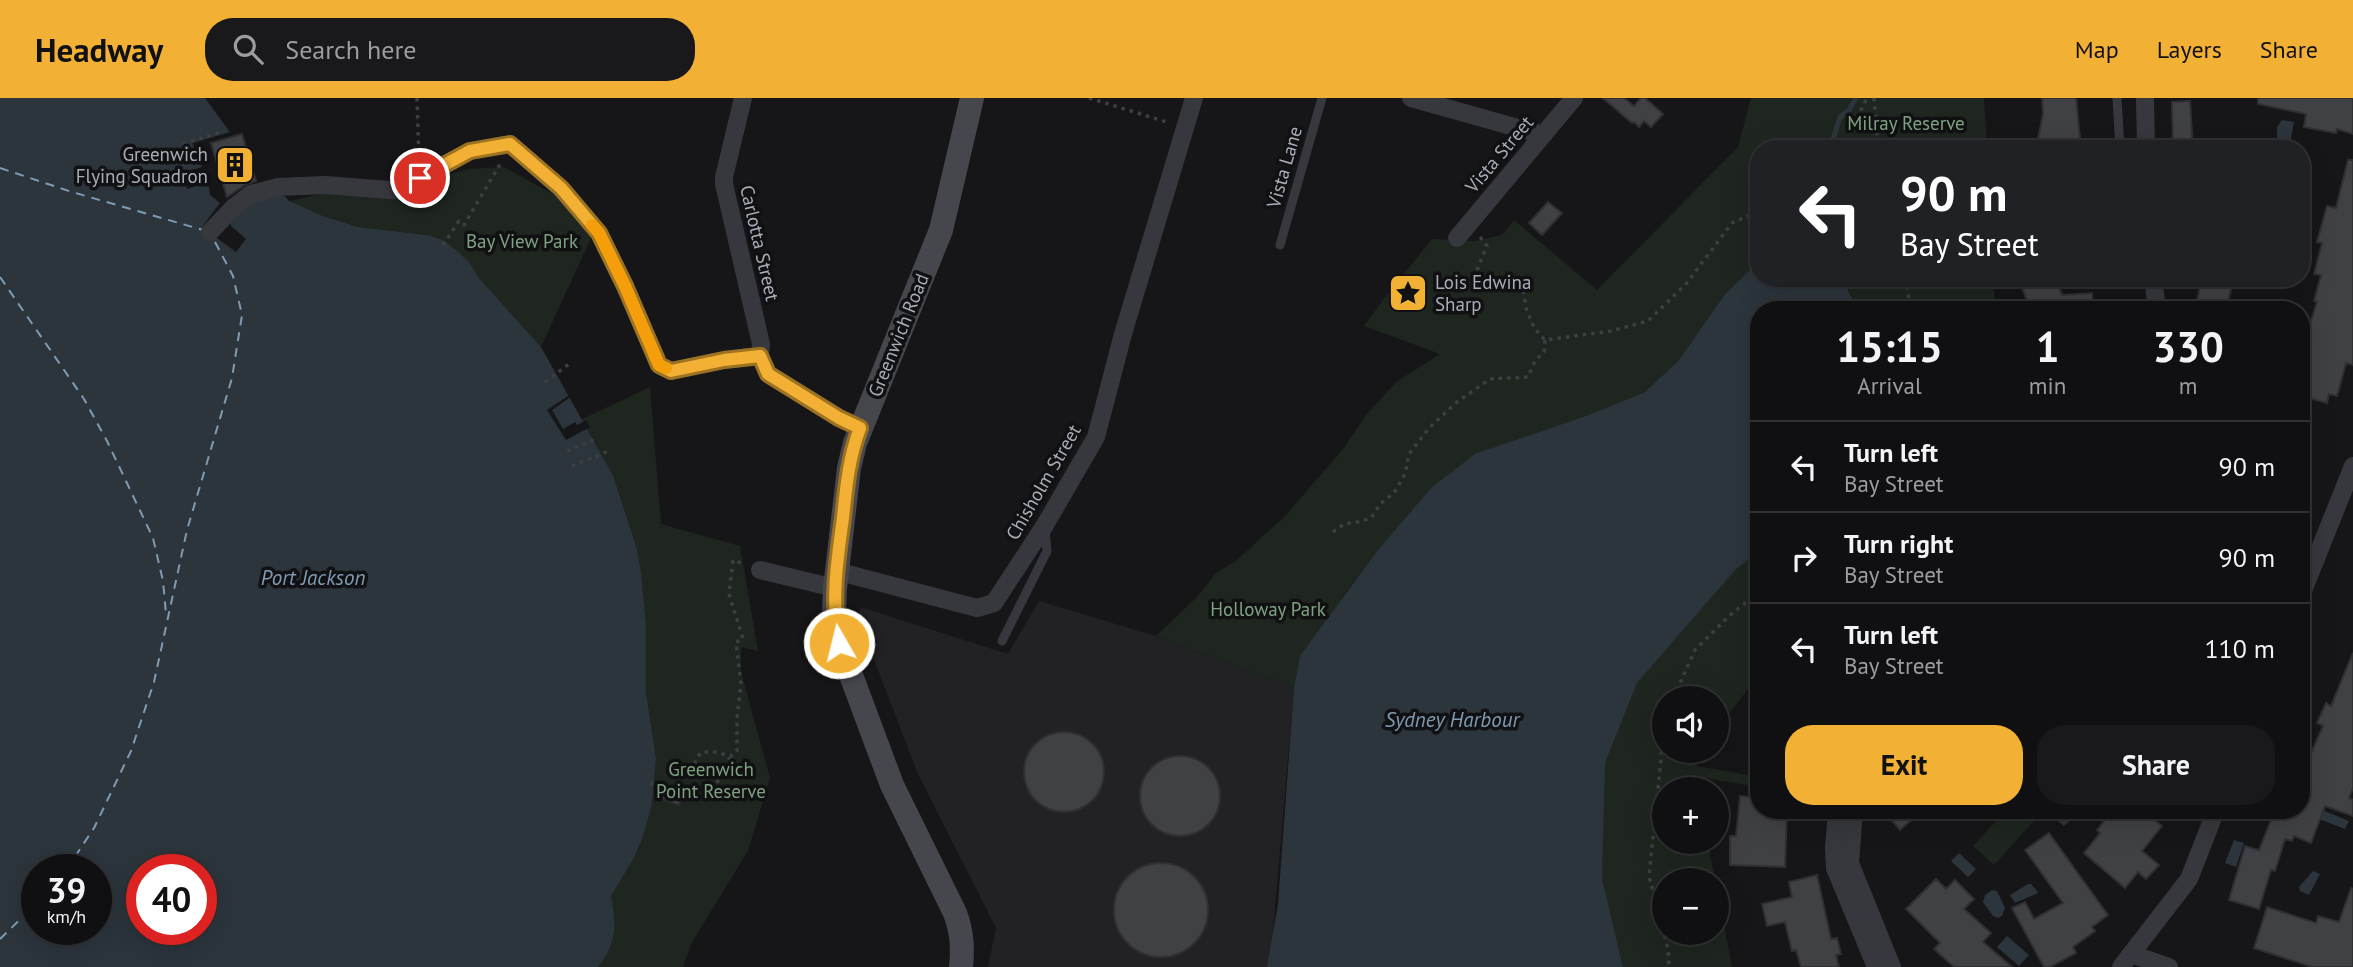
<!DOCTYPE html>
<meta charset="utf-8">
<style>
:root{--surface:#101012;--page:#19191b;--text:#f1f3f6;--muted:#9c9d9f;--line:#303032;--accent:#f2b134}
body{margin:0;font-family:"PT Sans",sans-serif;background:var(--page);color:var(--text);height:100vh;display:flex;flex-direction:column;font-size:26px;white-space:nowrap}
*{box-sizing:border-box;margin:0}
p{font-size:23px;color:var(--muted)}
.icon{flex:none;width:38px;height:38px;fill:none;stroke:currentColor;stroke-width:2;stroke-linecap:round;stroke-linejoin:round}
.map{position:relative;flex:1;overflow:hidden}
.sheet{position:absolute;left:1750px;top:203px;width:560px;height:518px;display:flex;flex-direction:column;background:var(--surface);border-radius:28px;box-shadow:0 7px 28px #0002,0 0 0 2px var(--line)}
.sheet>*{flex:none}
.hud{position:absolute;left:1750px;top:42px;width:560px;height:147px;border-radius:28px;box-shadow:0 7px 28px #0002,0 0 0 2px var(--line);background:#202124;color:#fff;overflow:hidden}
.tools{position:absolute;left:1652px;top:588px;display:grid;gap:14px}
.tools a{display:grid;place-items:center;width:77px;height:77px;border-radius:50%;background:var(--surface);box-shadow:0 7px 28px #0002,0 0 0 2px var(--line);font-size:35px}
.speed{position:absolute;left:21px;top:756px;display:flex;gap:14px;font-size:35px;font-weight:700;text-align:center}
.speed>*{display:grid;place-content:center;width:91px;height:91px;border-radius:50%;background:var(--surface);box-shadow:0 7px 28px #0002,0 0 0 2px var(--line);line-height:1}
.speed small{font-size:18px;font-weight:400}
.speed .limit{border:10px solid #d22;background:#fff;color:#111}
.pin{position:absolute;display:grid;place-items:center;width:60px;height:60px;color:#fff;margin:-30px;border:4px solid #fff;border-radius:50%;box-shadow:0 2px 7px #0007}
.me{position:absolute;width:77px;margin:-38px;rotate:352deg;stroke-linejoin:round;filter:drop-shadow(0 0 5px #0008)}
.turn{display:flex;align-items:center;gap:24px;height:147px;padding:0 35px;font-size:32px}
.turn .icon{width:91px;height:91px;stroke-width:2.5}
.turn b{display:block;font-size:49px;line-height:60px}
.eta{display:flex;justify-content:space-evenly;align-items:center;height:119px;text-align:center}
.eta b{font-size:42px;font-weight:800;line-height:49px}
.button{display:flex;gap:14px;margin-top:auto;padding:14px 35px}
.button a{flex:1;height:80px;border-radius:28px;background:var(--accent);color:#111;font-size:28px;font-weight:800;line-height:80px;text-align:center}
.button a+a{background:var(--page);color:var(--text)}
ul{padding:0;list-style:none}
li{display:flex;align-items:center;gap:21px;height:91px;padding:0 35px;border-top:2px solid var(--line)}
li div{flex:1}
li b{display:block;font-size:26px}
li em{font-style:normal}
header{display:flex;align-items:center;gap:42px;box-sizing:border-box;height:98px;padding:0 35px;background:var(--accent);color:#111}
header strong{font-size:33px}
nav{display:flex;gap:38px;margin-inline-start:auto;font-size:24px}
.search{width:490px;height:63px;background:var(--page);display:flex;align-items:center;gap:18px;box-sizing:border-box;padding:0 24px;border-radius:28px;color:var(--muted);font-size:26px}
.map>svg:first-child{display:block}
.built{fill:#222225}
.green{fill:#1e261f}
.water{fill:#2c353c;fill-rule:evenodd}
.pier{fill:#161618}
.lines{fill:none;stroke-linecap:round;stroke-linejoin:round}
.stream{stroke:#2c353c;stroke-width:5}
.ferry{stroke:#7f9bb3;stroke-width:2;stroke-dasharray:9 7;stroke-linecap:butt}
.building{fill:#404145;stroke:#303034;stroke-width:2}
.path{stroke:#3d3f44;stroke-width:3.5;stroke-dasharray:3.5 5;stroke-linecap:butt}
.lane{stroke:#37383d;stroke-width:9}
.street{stroke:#37383d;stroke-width:18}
.secondary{stroke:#45474d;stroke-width:24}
.route-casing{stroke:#9d7322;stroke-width:18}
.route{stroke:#f2b134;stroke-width:12}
.slow{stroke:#f59e0b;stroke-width:12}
.labels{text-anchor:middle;stroke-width:7;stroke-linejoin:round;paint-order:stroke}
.park-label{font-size:19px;fill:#7fa381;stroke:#111113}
.poi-label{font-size:19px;fill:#a8adb8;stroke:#111113;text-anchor:end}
.street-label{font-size:19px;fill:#a8adb8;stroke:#111113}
.water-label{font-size:21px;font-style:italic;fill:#7f9bb3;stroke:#111113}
</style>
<header>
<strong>Headway</strong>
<div class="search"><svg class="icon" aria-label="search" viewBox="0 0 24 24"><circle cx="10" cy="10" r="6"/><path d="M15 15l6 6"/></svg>Search here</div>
<nav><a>Map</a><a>Layers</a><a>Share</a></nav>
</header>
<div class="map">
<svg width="2353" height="869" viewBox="0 0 2353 869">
<rect width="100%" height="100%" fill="#161618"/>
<polygon class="built" points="1039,503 1156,538 1294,590 1270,869 988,869 996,830 918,676 858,520 860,509 1008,556"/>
<g class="green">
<polygon points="1751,0 1984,0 1987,51 1759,51 1759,163 1725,196 1679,262 1645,294 1586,318 1431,390 1377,453 1344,497 1297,574 1294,590 1156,538 1199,497 1215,476 1237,462 1286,417 1343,351 1367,316 1396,284 1440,256 1364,228 1386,198 1432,141 1475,143 1502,137 1514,122 1597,192 1738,49"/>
<polygon points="504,69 558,99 592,138 541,249 479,180 469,164 427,137 358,129 323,118 289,103 337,92 394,91 469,71"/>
<polygon points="1842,180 1993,180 1995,212 1859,212"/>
<path d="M650 289 661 426 740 448 758 553 741 549V574L770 680 748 753 692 844 683 869H598C617 846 617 826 611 798L634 760 643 739 652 706 656 660 646 594V526L637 451 613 377 582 321Z"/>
<polygon points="1759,443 1759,576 1717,632 1717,600 1664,600 1664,653 1701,653 1696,659 1697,668 1759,679 1759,689 1699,679 1699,691 1664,691 1664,744 1708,744 1715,782 1664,782 1664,835 1717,835 1717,790 1732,869 1623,869 1584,713 1645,551"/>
<polygon points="2006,712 2024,712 2035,722 1994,767 1973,748"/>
</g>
<g class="water">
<path d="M0 0H205L243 52 289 103 323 118 358 129 427 137 442 142 456 152 469 164 479 180 541 249 613 377 637 451 641 475 646 526V594L656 660 652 706 643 739 634 760 611 798C617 826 617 846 598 869H0ZM37 772H96V831H37ZM142 772H201V831H142Z"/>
<polygon points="2282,22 2294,24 2289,51 2277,51 2277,29"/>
<polygon points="1759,163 1759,180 1841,180 1859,212 1759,212 1759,453 1735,472 1637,585 1605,665 1602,781 1623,869 1267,869 1278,806 1294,590 1300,558 1377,453 1431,390 1475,356 1586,318 1645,294 1679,262 1725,196"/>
<polygon points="2063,712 2082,712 2064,728 2055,721"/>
<polygon points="2322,712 2349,723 2345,731 2319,721"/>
<polygon points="2234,742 2244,745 2236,769 2225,765"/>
<polygon points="1959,755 1976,771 1968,779 1951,763"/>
<polygon points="2313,773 2320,776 2309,797 2300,793 2299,789"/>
<polygon points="2028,786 2031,786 2038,794 2036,796 2015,805 2010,797"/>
<polygon points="1992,792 1997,793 2005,810 2002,818 1998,820 1993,818 1983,804 1985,797"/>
<polygon points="2007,838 2029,857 2019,868 1997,849"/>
</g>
<g class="pier">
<polygon points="230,34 243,52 273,83 261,97 231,120 231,128 246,141 236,154 202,129 220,105 210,97 208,84 187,91 181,75 202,69 192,45"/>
<polygon points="571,296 572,298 552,312 563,331 575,324 577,327 586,322 590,329 566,342 547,312"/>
</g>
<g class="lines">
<polyline class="stream" points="1830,51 1840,19 1849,12 1856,0"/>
<g class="ferry">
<polyline points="0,70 72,94 203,132"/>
<polyline points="0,179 84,301 107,343 153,440 163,483 166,516"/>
<polyline points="66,772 94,730 131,653 154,584 187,432 232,280 242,217 233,178 214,142"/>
<polyline points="0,841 37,805"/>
</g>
</g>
<g class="building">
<polygon points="1603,0 1624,0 1634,8 1641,0 1645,0 1663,16 1651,29 1644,23 1639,29 1634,24 1632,25"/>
<polygon points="2042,0 2076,0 2081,51 2036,51 2043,16"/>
<polygon points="2258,0 2353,0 2353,36 2337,31 2336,35 2304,29 2306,16 2258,6"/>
<polygon points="2190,3 2193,51 2173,51 2172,4"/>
<polygon points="242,36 256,83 245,87 227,99 211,45"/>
<polygon points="2348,62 2353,62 2353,267 2346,265 2337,298 2329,296 2327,305 2301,298 2301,256 2317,204 2314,203 2321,177 2314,176 2322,145 2317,144 2327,108 2336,110"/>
<polygon points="1548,104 1562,115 1542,137 1529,125"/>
<polygon points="2018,180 2055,180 2062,197 2092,195 2093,212 2031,212"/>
<polygon points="2202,180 2234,180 2226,212 2195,212"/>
<polygon points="2353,555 2353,690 2349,700 2353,702 2353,718 2325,708 2311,745 2294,738 2292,743 2285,741 2275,773 2271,772 2259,811 2229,802 2245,748 2259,752 2275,712 2301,712 2301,657 2309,660 2323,628 2317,625 2326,605 2331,608"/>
<circle cx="1064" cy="674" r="40"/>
<circle cx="1180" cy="698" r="40"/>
<polygon points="665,686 684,693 679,707 660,700"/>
<polygon points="1740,698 1759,700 1759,712 1787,713 1785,769 1730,767 1730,738 1736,738"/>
<polygon points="1883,712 1922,712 1900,732"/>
<polygon points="2113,712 2161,712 2154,722 2162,728 2142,753 2159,767 2146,781 2138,774 2125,790 2084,755 2100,735 2097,732"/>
<polygon points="2049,735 2108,817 2092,829 2095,833 2073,849 2076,855 2050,869 2044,869 2012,810 2025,804 2034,821 2063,805 2025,752"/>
<circle cx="1161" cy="812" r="47"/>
<polygon points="1817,777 1831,841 1837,840 1841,856 1836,857 1839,869 1801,869 1796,852 1792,853 1785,824 1767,828 1762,806 1792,799 1789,784"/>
<polygon points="1936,781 1946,791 1955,782 1974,801 1964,811 1991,835 1983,844 2012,869 1954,869 1934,851 1940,845 1906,811"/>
<polygon points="2351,790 2353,791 2353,869 2312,869 2254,850 2267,809 2316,825 2318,818 2339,824"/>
</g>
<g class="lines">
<g class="path">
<polyline points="417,0 419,64"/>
<polyline points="1089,0 1170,25"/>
<polyline points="1874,0 1878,51"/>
<polyline points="183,46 224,33"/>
<polyline points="1842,51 1867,0"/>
<polyline points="1902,51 1908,44 1919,47 1920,51"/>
<polyline points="1480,139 1487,148 1476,174 1481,186 1491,193 1511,185 1523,190 1526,210 1534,230 1545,242 1611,233 1648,223 1686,186 1732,125 1759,113"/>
<polyline points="443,147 459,123 464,127 502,63"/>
<polyline points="1909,180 1907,185 1910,212"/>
<polyline points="2126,212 2126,208 2141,207"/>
<polyline points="545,284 569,266"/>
<polyline points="567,353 598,340"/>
<polyline points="572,368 609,353"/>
<polyline points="1333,434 1344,426 1358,424 1371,420 1380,406 1394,395 1405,376 1409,356 1429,330 1457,304 1490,281 1528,279 1535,263 1544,254 1545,242"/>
<polyline points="1673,600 1695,552 1729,518 1759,494"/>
<polyline points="1664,620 1660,631 1664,633"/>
<polyline points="1664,645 1662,651 1649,778 1668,851 1669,869"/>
<polyline points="690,673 701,654 715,654 731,658 737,653 737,620 741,586 736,544 743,541 729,496 733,462 744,466"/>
<polyline points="650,685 663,690"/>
<polyline points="717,685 731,658"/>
</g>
<g class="lane">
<polyline points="2117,0 2120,51"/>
<polyline points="1280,147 1322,0"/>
<polyline points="1002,543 1047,453 1045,432"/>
</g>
<g class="street">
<polyline points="743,0 724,79 724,86 761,246 760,258"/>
<polyline points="1411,0 1543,37"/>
<polyline points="2145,0 2146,51"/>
<polyline points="210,134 234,109 251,96 278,89 325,87 403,93 420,81 470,53 510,46 560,90 599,135 625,188 659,267 671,273 724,262 760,258 768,276 839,320 860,329"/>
<polyline points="1457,140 1574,0"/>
<polyline points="2153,180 2157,212"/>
<polyline points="760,472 835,490"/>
<polyline points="836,473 977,510 994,505 1045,427 1096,339 1123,236 1194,0"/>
<polyline points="2301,498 2353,368"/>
<polyline points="1837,712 1834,750 1835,770 1876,869"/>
<polyline points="1854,712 1850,765 1892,869"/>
<polyline points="2131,856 2169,869"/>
<polyline points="2121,869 2189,781 2216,712"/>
</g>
<path class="secondary" d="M961 869C963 849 962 834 955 815L892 687 839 545 834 518 835 490 849 370 855 345 941 132 972 0"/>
</g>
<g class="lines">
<g class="route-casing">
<path id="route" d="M420 80 470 53 510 46 561 90 599 135 625 188 659 267 671 273 724 262 760 258 768 276 839 320 860 330C849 359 846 389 843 420 837 463 831 502 839 545"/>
</g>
<use href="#route" class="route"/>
<polyline class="slow" points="592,127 599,135 625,188 659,267 666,270"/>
</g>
<defs>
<g id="building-square" transform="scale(2.0125)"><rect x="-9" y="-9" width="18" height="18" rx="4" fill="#f2b134" stroke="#111113"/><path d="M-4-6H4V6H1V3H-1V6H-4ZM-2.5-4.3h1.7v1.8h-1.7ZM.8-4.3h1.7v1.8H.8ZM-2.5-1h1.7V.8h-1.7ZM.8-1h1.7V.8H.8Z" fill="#111"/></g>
<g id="sight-square" transform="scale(2.0125)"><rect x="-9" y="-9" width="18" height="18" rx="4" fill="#f2b134" stroke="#111113"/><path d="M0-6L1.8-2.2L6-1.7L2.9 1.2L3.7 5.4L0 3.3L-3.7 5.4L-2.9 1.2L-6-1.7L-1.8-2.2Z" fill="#111"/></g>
</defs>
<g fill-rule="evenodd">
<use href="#building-square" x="235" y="67"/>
<use href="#sight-square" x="1408" y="195"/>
</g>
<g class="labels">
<g class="park-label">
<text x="1906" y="32">Milray Reserve</text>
<text x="522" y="150">Bay View Park</text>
<text x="1268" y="518">Holloway Park</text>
<text x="711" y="678">Greenwich<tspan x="711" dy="22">Point Reserve</tspan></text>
</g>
<g class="poi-label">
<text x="208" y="63">Greenwich<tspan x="208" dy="22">Flying Squadron</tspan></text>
<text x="1435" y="191" text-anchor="start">Lois Edwina<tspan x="1435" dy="22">Sharp</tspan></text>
</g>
<g class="street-label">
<text transform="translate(1499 56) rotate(-50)" y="7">Vista Street</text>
<text transform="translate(1284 69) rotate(-74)" y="7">Vista Lane</text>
<text transform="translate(760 145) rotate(77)" y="7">Carlotta Street</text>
<text transform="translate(898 237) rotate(-68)" y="7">Greenwich Road</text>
<text transform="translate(1043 384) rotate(-60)" y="7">Chisholm Street</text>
</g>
<g class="water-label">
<text x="313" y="487">Port Jackson</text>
<text x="1452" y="629">Sydney Harbour</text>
</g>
</g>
</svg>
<div class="tools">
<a><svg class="icon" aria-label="sound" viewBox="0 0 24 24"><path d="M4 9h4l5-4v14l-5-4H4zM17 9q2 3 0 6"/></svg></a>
<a>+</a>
<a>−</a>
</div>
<div class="speed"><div>39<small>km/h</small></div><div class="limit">40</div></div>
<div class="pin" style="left:420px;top:80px;background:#d93025"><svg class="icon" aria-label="arrive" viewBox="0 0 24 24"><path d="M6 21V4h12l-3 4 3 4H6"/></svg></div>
<svg class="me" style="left:839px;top:545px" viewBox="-20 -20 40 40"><circle r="17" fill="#f2b134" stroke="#fff" stroke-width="3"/><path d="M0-11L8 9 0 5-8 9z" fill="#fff"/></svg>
<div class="hud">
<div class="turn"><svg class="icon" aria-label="left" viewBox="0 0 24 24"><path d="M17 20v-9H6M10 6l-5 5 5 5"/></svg><div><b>90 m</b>Bay Street</div></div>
</div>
<section class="sheet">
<div class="eta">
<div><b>15:15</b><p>Arrival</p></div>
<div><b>1</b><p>min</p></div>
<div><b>330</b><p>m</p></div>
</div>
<ul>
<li><svg class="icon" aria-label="left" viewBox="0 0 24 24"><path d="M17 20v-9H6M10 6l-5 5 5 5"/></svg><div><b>Turn left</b><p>Bay Street</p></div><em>90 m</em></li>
<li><svg class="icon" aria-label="right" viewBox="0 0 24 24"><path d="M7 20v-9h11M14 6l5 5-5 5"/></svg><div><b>Turn right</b><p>Bay Street</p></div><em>90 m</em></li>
<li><svg class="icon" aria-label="left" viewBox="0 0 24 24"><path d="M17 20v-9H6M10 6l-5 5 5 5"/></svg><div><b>Turn left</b><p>Bay Street</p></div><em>110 m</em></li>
</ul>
<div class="button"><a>Exit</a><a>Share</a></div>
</section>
</div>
